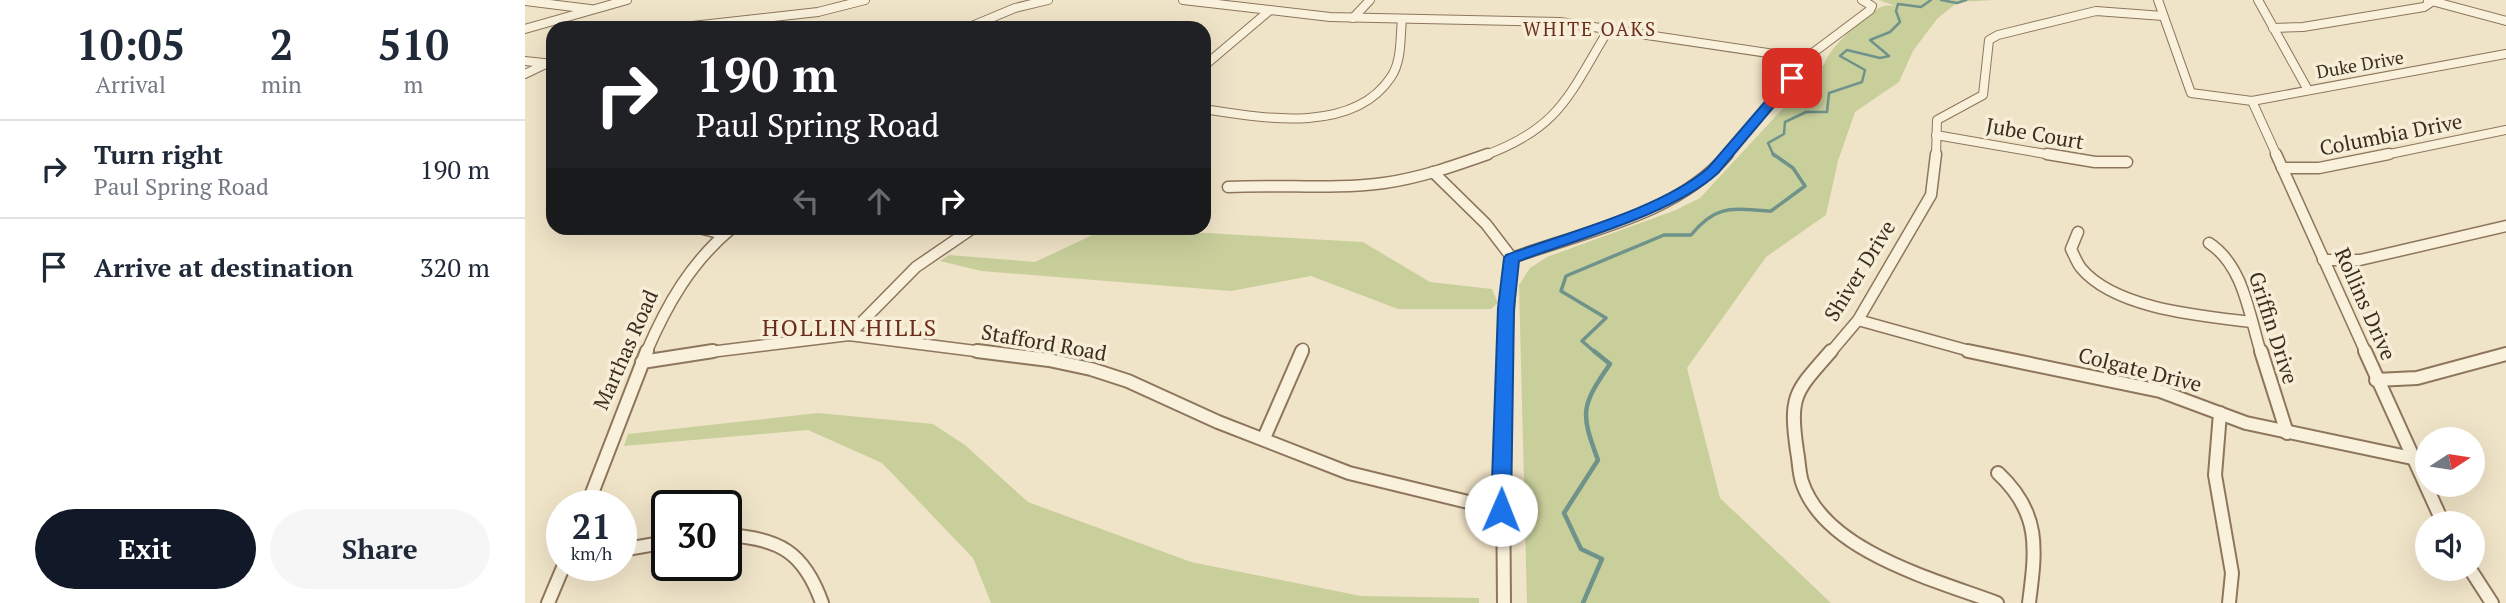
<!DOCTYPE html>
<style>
:root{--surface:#fff;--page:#f6f6f7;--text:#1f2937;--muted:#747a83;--line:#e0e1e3;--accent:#111827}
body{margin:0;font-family:"PT Serif",serif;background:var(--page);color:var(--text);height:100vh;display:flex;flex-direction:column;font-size:26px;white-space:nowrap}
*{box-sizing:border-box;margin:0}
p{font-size:23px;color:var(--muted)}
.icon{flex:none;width:38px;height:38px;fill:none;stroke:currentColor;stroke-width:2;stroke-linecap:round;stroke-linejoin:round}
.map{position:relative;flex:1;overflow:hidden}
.panel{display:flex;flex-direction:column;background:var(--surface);width:525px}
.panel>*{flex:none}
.guide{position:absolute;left:21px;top:21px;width:665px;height:214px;border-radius:21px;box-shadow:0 7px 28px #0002;background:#202124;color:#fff;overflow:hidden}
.needle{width:46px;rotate:78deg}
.fabs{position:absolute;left:1890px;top:427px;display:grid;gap:14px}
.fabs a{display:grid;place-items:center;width:70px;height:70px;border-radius:50%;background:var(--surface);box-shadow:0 7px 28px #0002;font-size:35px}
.speed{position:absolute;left:21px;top:490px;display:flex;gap:14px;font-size:35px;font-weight:700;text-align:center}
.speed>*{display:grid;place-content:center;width:91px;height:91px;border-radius:50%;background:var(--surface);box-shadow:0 7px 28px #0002;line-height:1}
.speed small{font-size:18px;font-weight:400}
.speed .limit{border:4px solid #111;border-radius:10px;background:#fff;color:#111}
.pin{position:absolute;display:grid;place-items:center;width:60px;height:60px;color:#fff;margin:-30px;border-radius:14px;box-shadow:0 4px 10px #0006}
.me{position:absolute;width:77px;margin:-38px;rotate:1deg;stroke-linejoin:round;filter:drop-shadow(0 0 5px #0008)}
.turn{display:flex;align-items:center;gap:24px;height:147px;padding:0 35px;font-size:32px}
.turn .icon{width:91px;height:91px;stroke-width:2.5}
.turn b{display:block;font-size:49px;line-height:60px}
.lanes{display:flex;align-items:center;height:66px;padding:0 35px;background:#0003;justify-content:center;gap:35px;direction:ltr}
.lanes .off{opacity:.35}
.eta{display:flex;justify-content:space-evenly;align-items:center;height:119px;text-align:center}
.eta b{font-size:42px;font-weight:800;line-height:49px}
.action{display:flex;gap:14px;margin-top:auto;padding:14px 35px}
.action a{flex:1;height:80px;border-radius:42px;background:var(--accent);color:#fff;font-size:28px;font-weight:800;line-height:80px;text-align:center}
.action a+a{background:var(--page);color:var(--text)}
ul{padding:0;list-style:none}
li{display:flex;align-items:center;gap:21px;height:98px;padding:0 35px;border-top:2px solid var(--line)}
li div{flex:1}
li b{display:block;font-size:26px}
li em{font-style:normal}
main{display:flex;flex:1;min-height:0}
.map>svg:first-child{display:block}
.green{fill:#c9cf9b}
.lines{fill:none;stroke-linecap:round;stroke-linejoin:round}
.stream-far2{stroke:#6f938a;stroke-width:2.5}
.stream-far1{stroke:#6f938a;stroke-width:3.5}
.stream{stroke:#6f938a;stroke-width:4.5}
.street-far2-casing{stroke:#8d765c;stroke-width:10}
.street-far1-casing{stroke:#8d765c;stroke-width:13}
.street-casing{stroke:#8d765c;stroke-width:16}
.street-far2{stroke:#faf1dc;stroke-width:8}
.street-far1{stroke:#faf1dc;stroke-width:10}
.street{stroke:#faf1dc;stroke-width:12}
.route{fill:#1a73e8;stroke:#114b97;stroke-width:2}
.labels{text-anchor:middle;stroke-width:7;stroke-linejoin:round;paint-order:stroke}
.far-street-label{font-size:18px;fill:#3d2e20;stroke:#f7eed8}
.far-neighbourhood-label{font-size:19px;letter-spacing:2px;fill:#6b2e1e;stroke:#f7eed8}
.street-label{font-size:21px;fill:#3d2e20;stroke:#f7eed8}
.neighbourhood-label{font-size:23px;letter-spacing:2px;fill:#6b2e1e;stroke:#f7eed8}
</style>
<main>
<section class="panel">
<div class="eta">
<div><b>10:05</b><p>Arrival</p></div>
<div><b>2</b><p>min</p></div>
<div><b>510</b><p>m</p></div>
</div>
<ul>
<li><svg class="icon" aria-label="right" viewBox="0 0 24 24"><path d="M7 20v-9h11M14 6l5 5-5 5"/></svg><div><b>Turn right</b><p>Paul Spring Road</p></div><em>190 m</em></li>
<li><svg class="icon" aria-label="arrive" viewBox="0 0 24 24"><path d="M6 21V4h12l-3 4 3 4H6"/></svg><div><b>Arrive at destination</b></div><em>320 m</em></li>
</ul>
<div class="action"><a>Exit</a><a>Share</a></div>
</section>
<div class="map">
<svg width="1981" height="603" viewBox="0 0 1981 603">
<rect width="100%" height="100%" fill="#f0e4c8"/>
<g class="green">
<path d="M1354 0H1470L1433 2 1412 19 1388 51 1374 82 1330 112 1313 161 1301 215 1241 257 1162 368 1195 498 1306 603H1002L994 285 1005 268 1022 257 1151 210 1175 198 1300 63C1302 50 1346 9 1359 6 1363 5 1366 6 1370 6Z"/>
<polygon points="576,231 682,233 838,242 905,282 967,289 973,303 966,309 873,309 786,276 706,291 456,271 415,261 424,255 510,262"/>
<polygon points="293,413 408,424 440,445 503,502 666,562 836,596 954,598 954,603 466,603 448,558 357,463 283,430 99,446 103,434"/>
</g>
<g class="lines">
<g class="stream-far2">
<polyline points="1416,0 1432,3 1441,0"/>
<polyline points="1249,156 1243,143 1259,134 1260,122 1281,112 1302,112 1304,93 1337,82 1340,70 1315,56 1322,50 1355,58 1364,56 1345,40 1365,32 1375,22 1371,11 1373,4 1396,7 1406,0"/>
</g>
<path class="stream-far1" d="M1071 353 1057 341 1081 318 1036 291 1041 276 1139 235H1166C1192 203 1208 209 1246 211L1280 186 1268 168 1248 154"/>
<path class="stream" d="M1058 603 1077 559 1056 549 1039 513 1073 460C1055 412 1056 406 1085 364L1069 351"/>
<g class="street-far2-casing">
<g id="street-far2">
<polyline points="658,0 805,17 1035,22 1283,59"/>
<polyline points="1633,0 1666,93 1727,101 1981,54"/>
<polyline points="1733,0 1783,90"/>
<polyline points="1903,0 1981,21"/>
<polyline points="0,1 65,9"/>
<polyline points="828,18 845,0"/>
<polyline points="149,28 293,12 340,0"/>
<polyline points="442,28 490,8 523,0"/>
<polyline points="1748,28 1778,27 1899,7 1908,1"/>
<polyline points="0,29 102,0"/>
<polyline points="0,61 28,64"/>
<polyline points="679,66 744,11"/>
<polyline points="0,74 23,63"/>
<polyline points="1727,101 1752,156"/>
<path d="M679 109C736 118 828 135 866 77 877 61 875 38 877 19"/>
<polyline points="1411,135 1532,156"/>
<path d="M958 156C1036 128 1044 94 1084 29"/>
<polyline points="1201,156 1289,52 1345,10 1347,6 1337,0"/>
<polyline points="1411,156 1412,120 1458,95 1464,40 1473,35 1571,11 1638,16"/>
<polyline points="1855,156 1981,130"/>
</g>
</g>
<g class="street-far1-casing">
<g id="street-far1">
<polyline points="1522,154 1570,162 1602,162"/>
<polyline points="1751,154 1841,353"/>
<polyline points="1757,168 1794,168 1864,154"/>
<polyline points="908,172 961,224 987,258"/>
<path d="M703 187C755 184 807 190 859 183 895 178 929 166 963 154"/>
<polyline points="174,228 198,234"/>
<path d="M1553 232 1546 249C1549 255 1552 263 1556 268 1590 309 1677 316 1726 322"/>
<path d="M1684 243C1719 266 1724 315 1736 353"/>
<polyline points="1798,260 1835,260 1981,226"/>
<polyline points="1333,320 1452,353"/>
<polyline points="324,335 391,267 448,228"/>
<path d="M121 353C142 304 166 262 207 228"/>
<polyline points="177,353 324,335 466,353"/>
<polyline points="776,353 778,349"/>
<path d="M981 353 987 258C1060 231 1150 216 1203 154"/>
<polyline points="1305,353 1333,320 1406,195 1411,154"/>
</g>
</g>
<g class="street-casing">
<g id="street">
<polyline points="452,351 524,360 566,369 603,381 693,422 824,473 976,510"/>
<path d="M1306 351C1270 392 1264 395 1272 451 1274 461 1274 473 1277 482 1300 552 1411 580 1472 603"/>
<polyline points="1443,351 1635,391 1721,423 1887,458"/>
<polyline points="1736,351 1762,433"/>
<polyline points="1840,351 1918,523"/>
<polyline points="117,362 188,351"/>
<polyline points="1851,380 1892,378 1981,354"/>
<polyline points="1695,413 1690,475 1707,573 1704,603"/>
<polyline points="739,438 777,351"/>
<path d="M1473 473C1516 513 1511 549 1504 603"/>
<polyline points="62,506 122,351"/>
<path d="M201 535C254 538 279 552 297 603"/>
<polyline points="96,550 142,542"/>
<polyline points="1945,569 1967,603"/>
<polyline points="23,603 39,565"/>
<polyline points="979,603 978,474 981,351"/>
</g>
</g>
<use href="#street-far2" class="street-far2"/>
<use href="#street-far1" class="street-far1"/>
<use href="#street" class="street"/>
</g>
<path class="route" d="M1263 75 1273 78 1193 173C1148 214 1053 239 994 261L989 308 986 510 983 515 976 517 969 515 966 510 973 308 979 258 981 255C1041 233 1137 208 1183 168Z"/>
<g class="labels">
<g class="far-street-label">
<text transform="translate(1835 65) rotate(-10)" y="6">Duke Drive</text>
</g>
<g class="far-neighbourhood-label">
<text x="1065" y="36">WHITE OAKS</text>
</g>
<g class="street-label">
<text transform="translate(1510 134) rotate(10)" y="7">Jube Court</text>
<text transform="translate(1866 135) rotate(-11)" y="7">Columbia Drive</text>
<text transform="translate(1335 271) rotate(-58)" y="7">Shiver Drive</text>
<text transform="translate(1840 304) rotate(66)" y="7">Rollins Drive</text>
<text transform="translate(1748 328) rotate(72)" y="7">Griffin Drive</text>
<text transform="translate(519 343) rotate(10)" y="7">Stafford Road</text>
<text transform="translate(101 350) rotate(-66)" y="7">Marthas Road</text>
<text transform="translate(1615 370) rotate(14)" y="7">Colgate Drive</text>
</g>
<g class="neighbourhood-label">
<text x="325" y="336">HOLLIN HILLS</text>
</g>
</g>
</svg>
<div class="fabs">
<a><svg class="needle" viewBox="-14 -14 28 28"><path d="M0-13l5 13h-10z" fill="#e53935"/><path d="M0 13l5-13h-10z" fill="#747a83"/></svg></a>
<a><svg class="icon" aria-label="sound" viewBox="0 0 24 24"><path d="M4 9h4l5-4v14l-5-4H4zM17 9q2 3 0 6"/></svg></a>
</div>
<div class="speed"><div>21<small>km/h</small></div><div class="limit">30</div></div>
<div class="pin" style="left:1267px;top:78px;background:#d93025"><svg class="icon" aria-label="arrive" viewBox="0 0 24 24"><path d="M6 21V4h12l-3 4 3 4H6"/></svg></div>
<svg class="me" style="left:976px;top:510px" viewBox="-20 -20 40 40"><circle r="19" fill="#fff"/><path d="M0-13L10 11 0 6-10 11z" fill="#1a73e8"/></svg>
<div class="guide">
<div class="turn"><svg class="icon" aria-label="right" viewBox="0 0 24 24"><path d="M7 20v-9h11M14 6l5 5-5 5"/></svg><div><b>190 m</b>Paul Spring Road</div></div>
<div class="lanes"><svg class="icon off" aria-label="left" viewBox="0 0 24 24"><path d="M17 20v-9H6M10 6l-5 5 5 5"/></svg><svg class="icon off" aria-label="ahead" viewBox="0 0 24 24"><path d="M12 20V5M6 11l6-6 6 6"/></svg><svg class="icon" aria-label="right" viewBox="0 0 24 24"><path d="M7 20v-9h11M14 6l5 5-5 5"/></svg></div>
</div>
</div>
</main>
